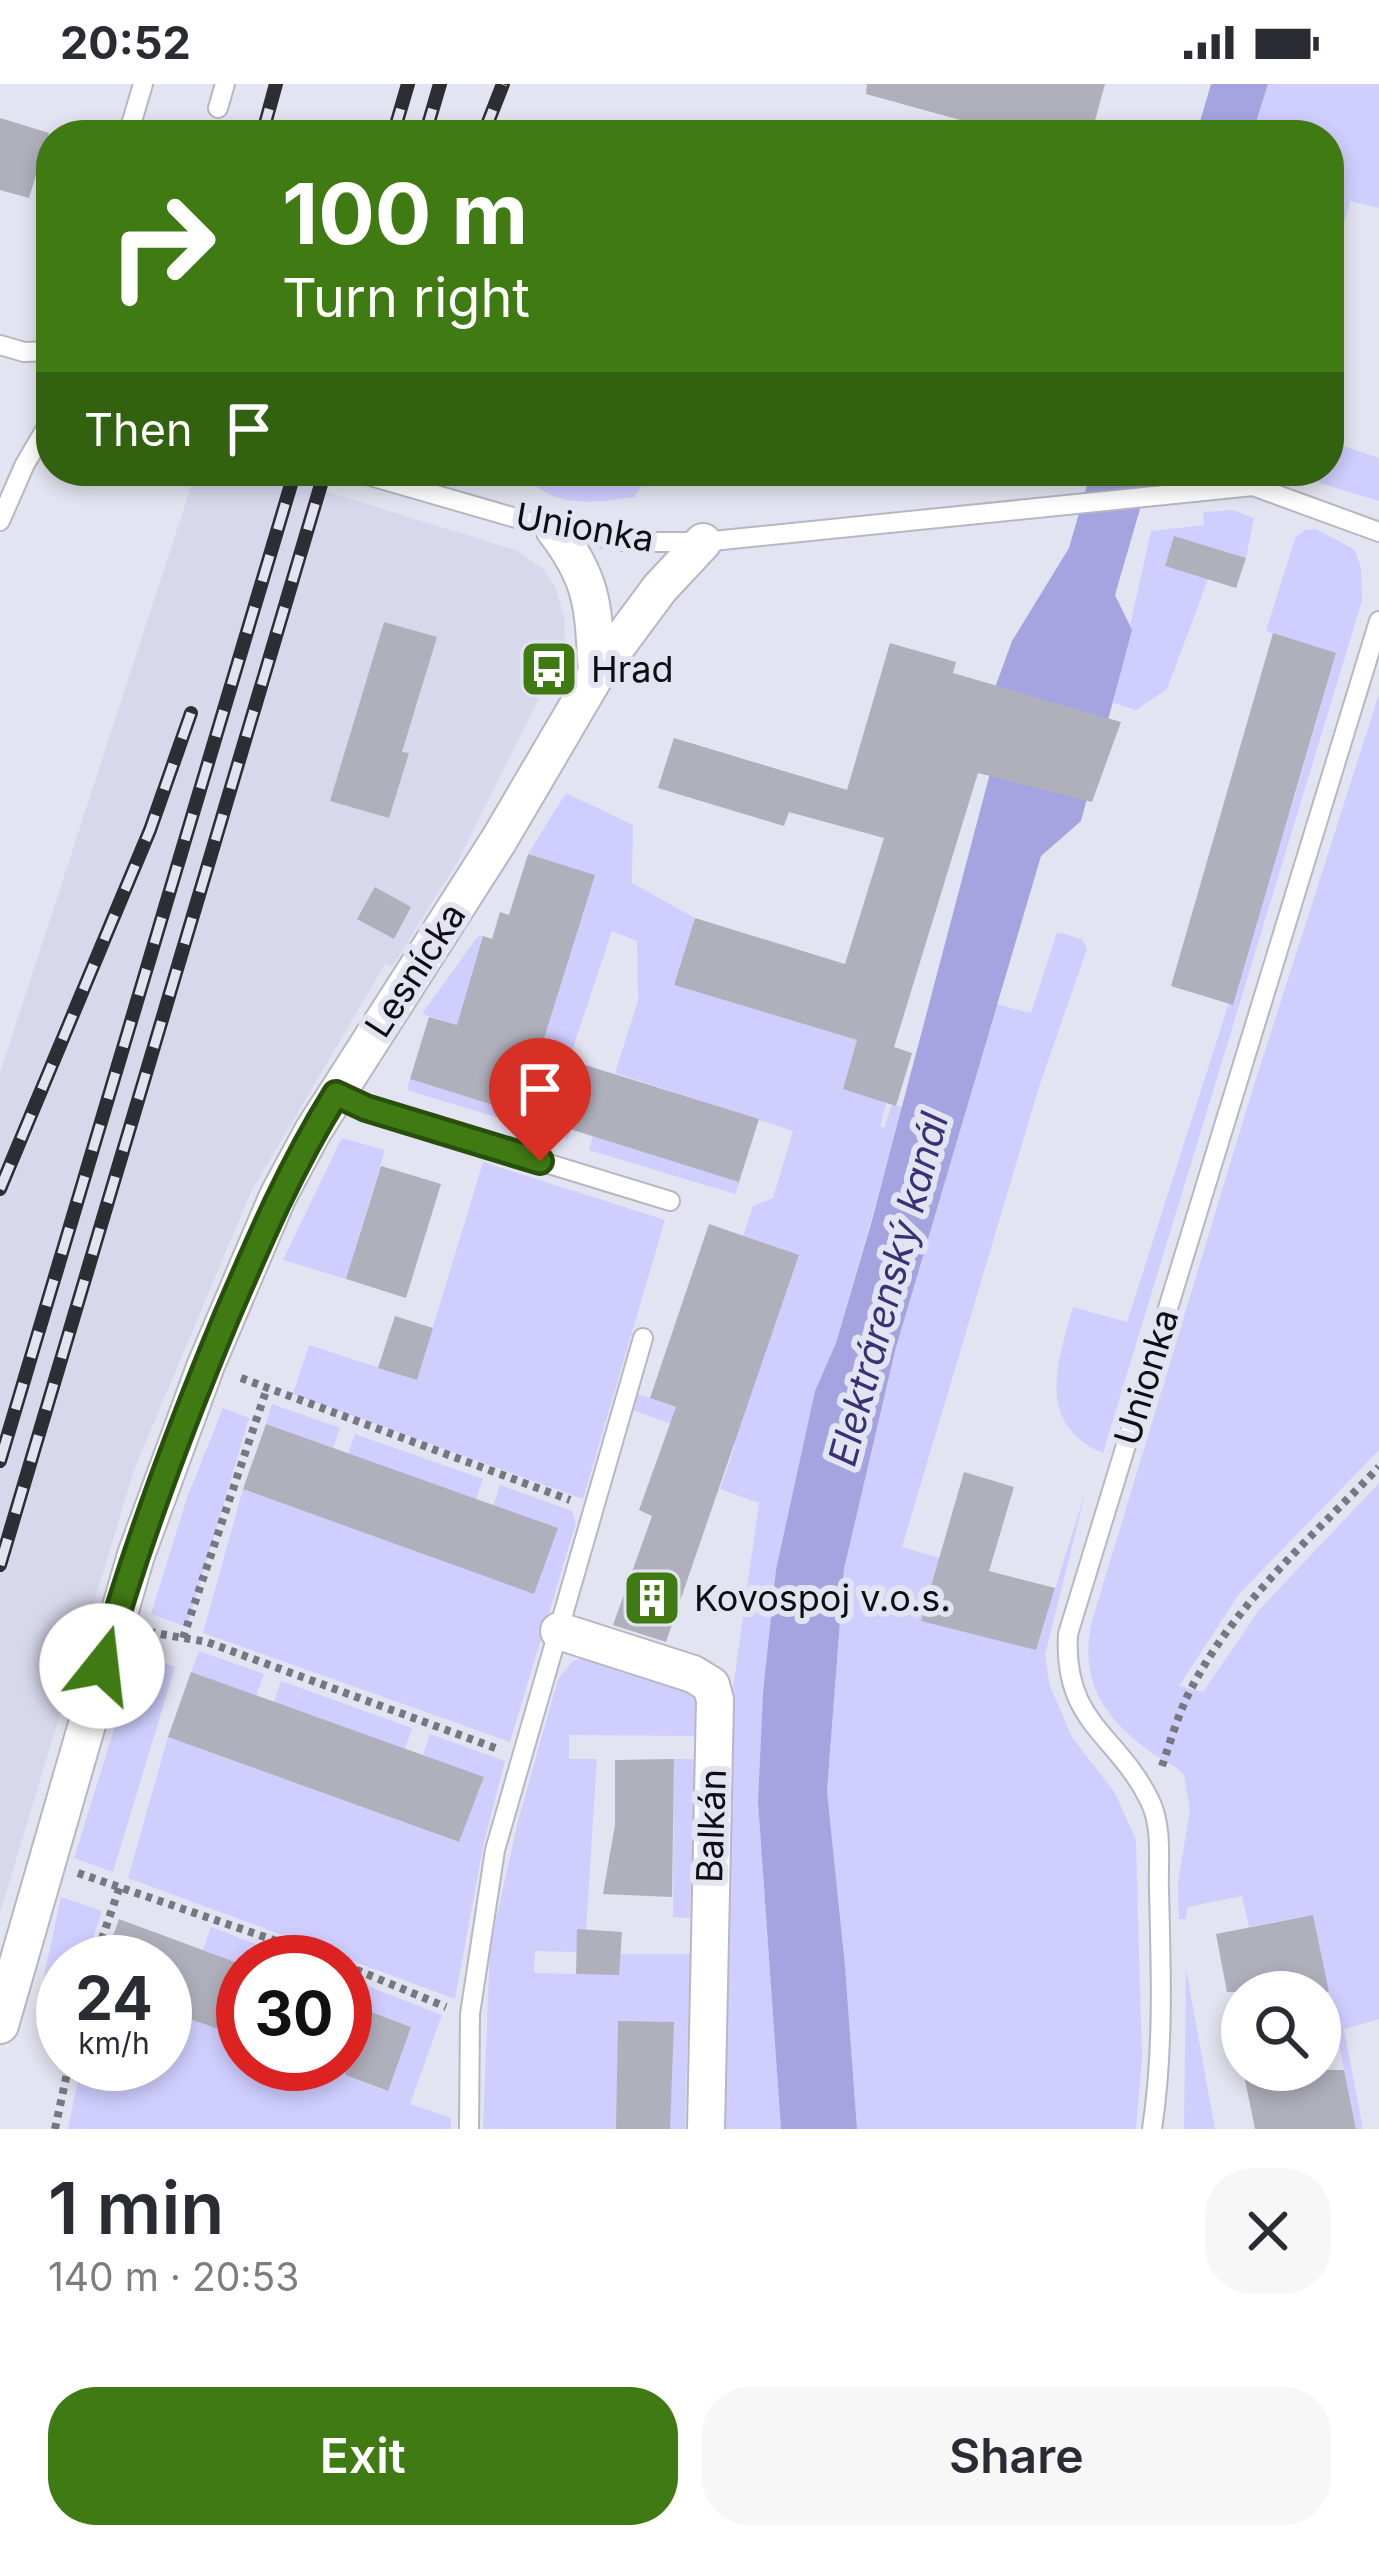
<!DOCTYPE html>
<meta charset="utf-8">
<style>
:root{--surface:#fff;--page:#f7f7f7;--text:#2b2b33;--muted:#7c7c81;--accent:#3f7a13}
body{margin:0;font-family:Inter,sans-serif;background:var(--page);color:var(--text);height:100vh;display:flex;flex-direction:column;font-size:45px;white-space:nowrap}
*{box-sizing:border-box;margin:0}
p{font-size:39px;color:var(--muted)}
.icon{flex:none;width:66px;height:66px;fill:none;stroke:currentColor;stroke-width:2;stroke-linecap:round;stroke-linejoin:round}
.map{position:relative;height:2045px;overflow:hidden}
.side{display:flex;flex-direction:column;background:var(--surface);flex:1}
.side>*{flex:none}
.top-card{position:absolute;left:36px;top:36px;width:1308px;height:366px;border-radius:48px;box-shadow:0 6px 18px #0003;background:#3f7a13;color:#fff;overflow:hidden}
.tools{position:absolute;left:1221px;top:1887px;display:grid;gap:24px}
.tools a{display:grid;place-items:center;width:120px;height:120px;border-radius:50%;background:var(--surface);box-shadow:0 6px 18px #0003;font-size:60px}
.speed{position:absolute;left:36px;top:1851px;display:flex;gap:24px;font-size:60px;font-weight:700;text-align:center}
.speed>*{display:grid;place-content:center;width:156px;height:156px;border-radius:50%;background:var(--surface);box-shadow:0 6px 18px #0003;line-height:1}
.speed small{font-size:30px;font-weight:400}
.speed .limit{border:18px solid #d22;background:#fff;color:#111}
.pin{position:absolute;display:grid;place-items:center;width:102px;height:102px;color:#fff;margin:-123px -51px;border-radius:50% 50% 50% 0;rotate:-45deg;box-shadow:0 0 12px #0007}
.pin .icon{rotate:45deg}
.me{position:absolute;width:132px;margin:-66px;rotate:16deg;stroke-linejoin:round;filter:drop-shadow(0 0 9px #0008)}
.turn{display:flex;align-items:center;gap:42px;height:252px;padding:0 48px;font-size:54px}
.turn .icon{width:156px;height:156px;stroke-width:2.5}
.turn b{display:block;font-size:84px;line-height:102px}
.then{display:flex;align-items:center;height:114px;padding:0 48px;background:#0003;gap:24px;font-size:45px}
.round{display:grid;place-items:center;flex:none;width:126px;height:126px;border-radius:48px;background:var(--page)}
.overview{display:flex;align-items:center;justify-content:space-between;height:204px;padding:0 48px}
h1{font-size:72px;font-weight:600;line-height:90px}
.action{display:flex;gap:24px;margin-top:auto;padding:24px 48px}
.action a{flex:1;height:138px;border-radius:48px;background:var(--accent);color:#fff;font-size:48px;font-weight:600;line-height:138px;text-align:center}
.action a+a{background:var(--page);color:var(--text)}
.status{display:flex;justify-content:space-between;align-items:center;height:84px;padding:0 60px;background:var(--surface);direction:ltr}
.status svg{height:33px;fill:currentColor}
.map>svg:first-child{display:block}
.built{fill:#d8d8ed}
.green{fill:#cfcefe}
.water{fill:#a6a4e0}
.building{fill:#b0b0bd}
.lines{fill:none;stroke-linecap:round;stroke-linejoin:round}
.service-casing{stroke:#b7b7c4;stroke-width:22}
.minor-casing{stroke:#b7b7c4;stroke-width:40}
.path{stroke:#767780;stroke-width:8;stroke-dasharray:6 6;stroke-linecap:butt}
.service{stroke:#fff;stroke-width:18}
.minor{stroke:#fff;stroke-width:36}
.rail-casing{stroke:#2d2d34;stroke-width:14}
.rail{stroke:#e3e4f1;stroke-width:9;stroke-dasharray:27;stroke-linecap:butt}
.route-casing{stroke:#294f0c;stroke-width:30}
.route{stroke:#3f7a13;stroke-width:21}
.labels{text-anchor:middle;stroke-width:12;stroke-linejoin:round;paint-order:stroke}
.street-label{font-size:36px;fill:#0d0d12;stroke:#e3e4f1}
.poi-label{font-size:36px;fill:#0d0d12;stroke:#e3e4f1;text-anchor:start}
.water-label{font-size:39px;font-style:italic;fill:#3a3076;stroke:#e3e4f1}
</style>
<div class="status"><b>20:52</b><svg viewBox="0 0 49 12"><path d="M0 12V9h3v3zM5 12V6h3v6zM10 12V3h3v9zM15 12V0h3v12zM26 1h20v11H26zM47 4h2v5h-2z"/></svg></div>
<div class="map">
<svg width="1379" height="2045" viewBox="0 0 1379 2045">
<rect width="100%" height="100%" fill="#e3e4f1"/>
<polygon class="built" points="196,387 261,387 515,466 542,484 555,503 564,532 565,554 562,568 549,563 533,599 544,605 458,777 392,883 385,880 251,1108 134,1386 0,1829 0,989"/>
<g class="green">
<polygon points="1268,0 1379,0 1379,124 1350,117 1329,199 1329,51 1252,51"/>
<polygon points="1329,357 1379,374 1379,417 1306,395 1309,387 1329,387"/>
<path d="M524 387H646V396L634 413C596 419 547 426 524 387Z"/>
<polygon points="1233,426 1254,434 1246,474 1174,452 1208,495 1167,605 1136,626 1113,619 1151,447 1204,441 1203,428"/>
<path d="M1316 445 1355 466 1361 484 1362 517 1103 1369C1034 1340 1058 1277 1073 1223L1127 1238 1294 715 1336 570 1266 547 1295 454 1305 446Z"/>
<path d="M1379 610V1366L1239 1510 1179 1602 1203 1608 1259 1526 1379 1399V1935L1344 1945 1363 2045H1356L1313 1831 1249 1843 1242 1812 1187 1823 1186 1835H1179L1178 1798 1190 1726 1184 1691C1175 1681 1163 1676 1152 1669 1104 1635 1078 1596 1092 1537L1250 1014Z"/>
<polygon points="566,709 633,741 632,799 695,834 674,901 857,956 843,1005 887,1017 880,1042 884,1044 892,1020 903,1023 836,1259 815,1307 763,1609 758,1717 781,2045 722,2045 725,1808 733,1604 759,1419 720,1405 735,1362 632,1326 638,1310 738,1344 799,1172 743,1152 753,1122 773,1114 793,1047 615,989 638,917 637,857 612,847 569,976 422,930 478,852 483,852 471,894 594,791 528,770"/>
<polygon points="1057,848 1082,855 1087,865 1039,1003 902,1463 940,1474 922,1537 1036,1566 1087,1402 1045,1571 1050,1602 1072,1653 1115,1709 1136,1756 1142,1973 1136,2045 857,2045 845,1882 827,1707 844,1485 895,1267 996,920 1031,929"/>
<polygon points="410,995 571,1045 568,1055 407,1006"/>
<polygon points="593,1052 740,1098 735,1110 589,1066"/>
<polygon points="342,1054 385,1066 346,1195 283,1176"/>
<polygon points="483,1078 665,1136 583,1415 293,1310 309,1261 417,1296"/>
<polygon points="272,1320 340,1344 333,1364 266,1340"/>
<polygon points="223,1324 249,1334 187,1543 151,1530 187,1414"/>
<polygon points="355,1350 483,1395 476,1415 348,1370"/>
<polygon points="500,1401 572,1427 576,1439 510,1658 203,1549 243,1405 534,1509 557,1445 493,1422"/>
<polygon points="199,1567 264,1590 256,1612 191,1588"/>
<polygon points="138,1569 175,1583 113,1788 74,1774"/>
<polygon points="586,1573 697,1606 696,1652 569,1651 569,1675 597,1675 586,1846 577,1846 577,1868 535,1867 534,1889 576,1890 619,1870 690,1870 685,2045 483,2045 490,1863 518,1737 558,1595 573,1577"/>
<polygon points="281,1597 412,1644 405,1665 274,1618"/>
<polygon points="430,1650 505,1677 484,1758 455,1915 128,1794 168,1653 458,1758 484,1694 423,1671"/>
<polygon points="674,1675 695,1675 690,1834 673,1833"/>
<polygon points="61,1813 102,1827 85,1878 63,1878 63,1943 35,1934"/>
<polygon points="211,1843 304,1878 243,1881 203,1866"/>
<polygon points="1186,1885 1215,2045 1184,2045"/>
<polygon points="363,1900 442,1931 410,2020 451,2034 451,2045 68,2045 81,1980 165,1980 165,1926 243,1954 243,1980 314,1980 387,2007 411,1943 356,1922"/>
</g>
<g class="water">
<polygon points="1211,0 1268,0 1252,51 1196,51"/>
<polygon points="1091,387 1151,387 1115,511 1132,546 1081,737 1041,772 895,1267 844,1485 827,1707 845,1882 857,2045 781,2045 758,1718 763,1609 776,1486 815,1307 836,1259 872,1136 989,693 996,601 1012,557 1069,464"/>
</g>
<g class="building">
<polygon points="867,0 1105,0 1091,51 992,51 993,45 866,10"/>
<polygon points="0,34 49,49 29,114 0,106"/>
<polygon points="1174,452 1246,474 1236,504 1165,482"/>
<polygon points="384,538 437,553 402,668 409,669 389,734 330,717"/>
<polygon points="1273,549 1336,569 1233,921 1171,902"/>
<polygon points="890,559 956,578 953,589 1121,638 1092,718 978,689 894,963 912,969 896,1022 843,1005 857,956 674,901 695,834 845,880 884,754 789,728 784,742 658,704 674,654 847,706"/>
<polygon points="528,770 595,791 540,967 759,1035 739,1098 410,995 429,933 457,941 483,852 492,855 500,828 509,831"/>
<polygon points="375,803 411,823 394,855 357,835"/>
<polygon points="381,1082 441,1100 406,1214 346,1195"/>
<polygon points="709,1140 799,1171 666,1558 613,1541 652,1432 639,1426 676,1323 650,1314"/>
<polygon points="395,1232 433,1244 417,1296 378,1284"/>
<polygon points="266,1340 558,1444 534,1510 243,1405"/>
<polygon points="964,1388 1014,1403 989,1487 1055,1504 1036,1566 921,1537"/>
<polygon points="191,1588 484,1693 459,1758 168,1653"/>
<polygon points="674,1675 672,1813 603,1810 615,1741 615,1676"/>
<polygon points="1313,1831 1329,1908 1227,1908 1216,1850"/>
<polygon points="119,1835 243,1881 243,1954 165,1926 165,1878 104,1878"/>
<polygon points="577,1845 622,1848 619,1891 576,1890"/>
<polygon points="345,1918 411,1943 388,2007 345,1991"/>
<polygon points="618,1937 674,1938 670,2045 616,2045"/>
<polygon points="1243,1986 1344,1986 1356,2045 1255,2045"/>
</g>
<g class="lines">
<g class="service-casing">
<g id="service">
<polyline points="218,24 225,0"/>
<polyline points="128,51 143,0"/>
<polyline points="0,261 24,268 51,267"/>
<polyline points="353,387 554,445 627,458 703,458 1253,402 1379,448"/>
<polyline points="0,437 25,380 51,336"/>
<polyline points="336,1010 366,1024 670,1117"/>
<polyline points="469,2045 470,1930 495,1766 643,1254"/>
<path d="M1152 2045C1164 1967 1161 1885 1159 1807 1158 1778 1163 1744 1150 1717 1117 1649 1063 1640 1068 1550L1379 537"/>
</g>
</g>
<g class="minor-casing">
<g id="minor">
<path d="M554 445C595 498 593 525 597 589"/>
<polyline points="559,1547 693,1590 711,1601 715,1616 706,2045"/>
<polyline points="0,1941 136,1471 206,1281 278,1112 313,1047 499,756 597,589 660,504 703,458"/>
</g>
</g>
<g class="path">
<polyline points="241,1294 570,1416"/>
<polyline points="149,1548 207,1558 498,1665"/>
<polyline points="183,1554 267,1304"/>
<path d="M1162 1682C1171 1656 1179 1627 1192 1603 1237 1517 1313 1452 1379 1383"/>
<polyline points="78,1789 338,1878"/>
<polyline points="94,1878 120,1802"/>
<polyline points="345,1881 446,1923"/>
<polyline points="55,2045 69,1980"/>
</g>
<use href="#service" class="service"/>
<use href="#minor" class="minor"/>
<g class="rail-casing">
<g id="rail">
<polyline points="262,51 276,0"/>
<polyline points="393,51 408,0"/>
<polyline points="425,51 440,0"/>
<polyline points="483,51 503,0"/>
<polyline points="0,1105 150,746 191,629"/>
<polyline points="0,1377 295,387"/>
<polyline points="0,1481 325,387"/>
</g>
</g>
<use href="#rail" class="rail"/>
</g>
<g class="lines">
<g class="route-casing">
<path id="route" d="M102 1582C135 1463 179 1347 226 1234 259 1157 291 1082 336 1010L366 1024 540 1077"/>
</g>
<use href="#route" class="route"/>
</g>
<defs>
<g id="bus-square" transform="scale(3)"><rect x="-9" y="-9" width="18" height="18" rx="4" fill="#3f7a13" stroke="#e3e4f1"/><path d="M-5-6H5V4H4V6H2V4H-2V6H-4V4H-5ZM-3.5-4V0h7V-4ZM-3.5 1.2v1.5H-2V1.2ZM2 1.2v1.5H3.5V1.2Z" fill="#fff"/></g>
<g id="building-square" transform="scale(3)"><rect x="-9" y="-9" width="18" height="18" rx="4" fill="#3f7a13" stroke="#e3e4f1"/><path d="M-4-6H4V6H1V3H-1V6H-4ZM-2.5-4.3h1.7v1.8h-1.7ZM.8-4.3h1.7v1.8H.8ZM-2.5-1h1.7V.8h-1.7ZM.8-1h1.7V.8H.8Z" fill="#fff"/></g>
</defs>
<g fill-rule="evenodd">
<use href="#bus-square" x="549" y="585"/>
<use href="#building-square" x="652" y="1514"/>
</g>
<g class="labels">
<g class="street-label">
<text transform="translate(585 443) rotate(10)" y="13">Unionka</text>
<text transform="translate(415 886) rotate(-57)" y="13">Lesnícka</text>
<text transform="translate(1146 1293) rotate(-73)" y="13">Unionka</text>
<text transform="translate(711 1742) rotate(-88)" y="13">Balkán</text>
</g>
<g class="poi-label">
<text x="591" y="598">Hrad</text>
<text x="694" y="1527">Kovospoj v.o.s.</text>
</g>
<g class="water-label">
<text transform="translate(888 1205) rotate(-75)" y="14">Elektrárenský kanál</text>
</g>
</g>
</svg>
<div class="tools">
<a><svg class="icon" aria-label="search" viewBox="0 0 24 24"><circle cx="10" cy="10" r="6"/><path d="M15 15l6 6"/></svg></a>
</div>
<div class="speed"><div>24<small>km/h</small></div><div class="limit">30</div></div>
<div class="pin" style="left:540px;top:1077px;background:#d93025"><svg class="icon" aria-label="arrive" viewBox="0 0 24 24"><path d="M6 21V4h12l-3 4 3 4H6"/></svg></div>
<svg class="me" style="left:102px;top:1582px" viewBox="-20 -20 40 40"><circle r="19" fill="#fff"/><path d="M0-13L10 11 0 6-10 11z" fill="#3f7a13"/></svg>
<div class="top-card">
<div class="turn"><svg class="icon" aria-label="right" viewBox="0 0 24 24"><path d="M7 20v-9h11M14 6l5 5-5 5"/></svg><div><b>100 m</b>Turn right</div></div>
<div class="then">Then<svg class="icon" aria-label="arrive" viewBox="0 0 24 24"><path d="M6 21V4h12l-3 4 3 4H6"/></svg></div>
</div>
</div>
<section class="side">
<div class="overview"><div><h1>1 min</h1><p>140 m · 20:53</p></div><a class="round"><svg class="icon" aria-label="close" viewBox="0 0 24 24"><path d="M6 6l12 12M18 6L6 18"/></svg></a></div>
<div class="action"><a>Exit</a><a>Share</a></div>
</section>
